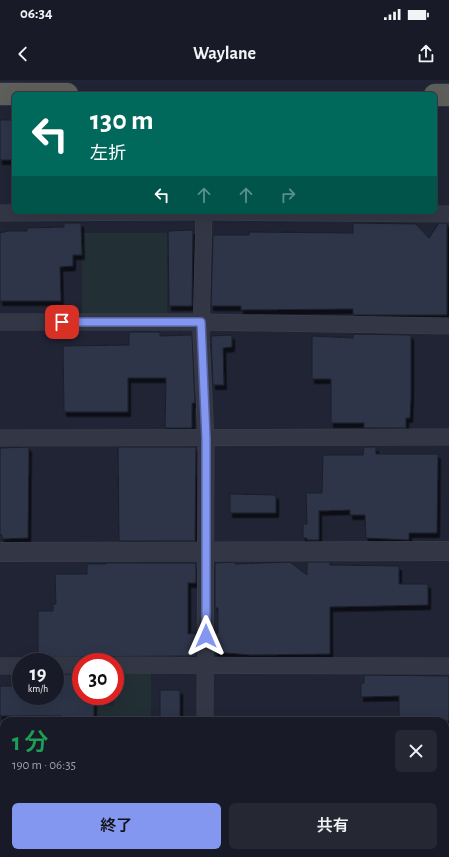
<!DOCTYPE html>
<html lang="ja">
<meta charset="utf-8">
<style>
:root{--surface:#181b27;--page:#252833;--text:#f1f3f6;--muted:#9fa1a7;--line:#363944;--accent:#8397f1}
body{margin:0;font-family:"Alegreya Sans","Noto Sans JP",sans-serif;background:var(--page);color:var(--text);height:100vh;display:flex;flex-direction:column;font-size:15px;white-space:nowrap}
*{box-sizing:border-box;margin:0}
p{font-size:13px;color:var(--muted)}
.icon{flex:none;width:22px;height:22px;fill:none;stroke:currentColor;stroke-width:2;stroke-linecap:round;stroke-linejoin:round}
.map{position:relative;flex:1;overflow:hidden}
.drawer{position:absolute;left:0px;top:637px;width:449px;height:140px;display:flex;flex-direction:column;background:var(--surface);border-radius:12px 12px 0 0;box-shadow:0 4px 16px #0002,0 0 0 1px var(--line)}
.drawer>*{flex:none}
.hud{position:absolute;left:12px;top:12px;width:425px;height:122px;border-radius:6px;box-shadow:0 4px 16px #0002,0 0 0 1px var(--line);background:#00695c;color:#fff;overflow:hidden}
.speed{position:absolute;left:12px;top:573px;display:flex;gap:8px;font-size:20px;font-weight:700;text-align:center}
.speed>*{display:grid;place-content:center;width:52px;height:52px;border-radius:50%;background:var(--surface);box-shadow:0 4px 16px #0002,0 0 0 1px var(--line);line-height:1}
.speed small{font-size:10px;font-weight:400}
.speed .limit{border:6px solid #d22;background:#fff;color:#111}
.pin{position:absolute;display:grid;place-items:center;width:34px;height:34px;color:#fff;margin:-17px;border-radius:8px;box-shadow:0 2px 6px #0006}
.me{position:absolute;width:44px;margin:-22px;rotate:0deg;stroke-linejoin:round;filter:drop-shadow(0 0 3px #0008)}
.turn{display:flex;align-items:center;gap:14px;height:84px;padding:0 12px;font-size:18px}
.turn .icon{width:52px;height:52px;stroke-width:2.5}
.turn b{display:block;font-size:28px;line-height:34px}
.lanes{display:flex;align-items:center;height:38px;padding:0 12px;background:#0003;justify-content:center;gap:20px;direction:ltr}
.lanes .off{opacity:.35}
.round{display:grid;place-items:center;flex:none;width:42px;height:42px;border-radius:6px;background:var(--page)}
.overview{display:flex;align-items:center;justify-content:space-between;height:68px;padding:0 12px}
h1{font-size:24px;font-weight:600;line-height:30px;color:#1e9e55}
.action{display:flex;gap:8px;margin-top:auto;padding:8px 12px}
.action a{flex:1;height:46px;border-radius:6px;background:var(--accent);color:#111;font-size:16px;font-weight:600;line-height:46px;text-align:center}
.action a+a{background:var(--page);color:var(--text)}
.status{display:flex;justify-content:space-between;align-items:center;height:28px;padding:0 20px;background:var(--surface);direction:ltr}
.status svg{height:11px;fill:currentColor}
header{display:flex;justify-content:space-between;align-items:center;height:52px;padding:0 12px;background:var(--surface);font-size:18px;font-weight:600}
.map>svg:first-child{display:block}
.green{fill:#222f35}
.building{fill:#2f3548;stroke:#1b1e2b;filter:url(#shadow)}
.lines{fill:none;stroke-linecap:round;stroke-linejoin:round}
.minor-casing{stroke:#3d404e;stroke-width:17}
.tertiary-casing{stroke:#3d404e;stroke-width:20}
.trunk-casing{stroke:#3b3e4c;stroke-width:23}
.minor{stroke:#333745;stroke-width:16}
.tertiary{stroke:#333745;stroke-width:19}
.trunk{stroke:#5e5e5b;stroke-width:22}
.route-casing{stroke:#55629d;stroke-width:10}
.route{stroke:#8397f1;stroke-width:7}
</style>
<div class="status"><b>06:34</b><svg viewBox="0 0 49 12"><path d="M0 12V9h3v3zM5 12V6h3v6zM10 12V3h3v9zM15 12V0h3v12zM26 1h20v11H26zM47 4h2v5h-2z"/></svg></div>
<header><svg class="icon" aria-label="back" viewBox="0 0 24 24"><path d="M15 5l-7 7 7 7"/></svg>Waylane<svg class="icon" aria-label="share" viewBox="0 0 24 24"><path d="M12 15V3M7 8l5-5 5 5M5 13v7h14v-7"/></svg></header>
<div class="map">
<svg width="449" height="777" viewBox="0 0 449 777">
<defs>
<filter id="shadow"><feDropShadow dx="2.5" dy="4.5" stdDeviation="0" flood-color="#0009"/></filter>
</defs>
<rect width="100%" height="100%" fill="#202434"/>
<g class="green">
<rect x="82" y="153" width="85" height="83"/>
<polygon points="115,591 151,591 151,641 89,641 89,626 114,626"/>
</g>
<g class="building">
<rect x="0" y="40" width="14" height="40"/>
<polygon points="64,143 81,143 82,175 73,175 73,186 60,187 61,221 0,221 0,153 8,151 27,151 27,148 64,147"/>
<polygon points="353,143 416,144 429,158 439,143 447,143 447,235 353,235 353,229 241,230 241,226 211,226 213,155 249,155 249,152 353,153"/>
<polygon points="193,150 192,226 169,226 168,151"/>
<polygon points="129,252 160,252 160,256 192,255 195,323 192,323 192,348 165,348 166,298 128,298 128,332 64,332 63,266 129,265"/>
<polygon points="353,254 411,255 411,318 410,338 406,338 406,348 364,348 364,343 331,343 331,299 312,299 312,256 353,258"/>
<polygon points="232,255 232,267 223,268 224,305 213,305 211,256"/>
<polygon points="29,367 28,458 2,459 2,455 0,455 0,368"/>
<polygon points="118,367 196,367 195,461 119,461"/>
<polygon points="364,367 376,367 376,374 438,374 437,453 409,453 409,460 366,458 365,435 350,435 350,430 319,431 319,460 307,460 307,458 303,458 303,444 307,444 306,413 322,413 323,375 363,375"/>
<polygon points="230,414 276,415 276,433 230,433"/>
<polygon points="235,482 235,484 290,482 307,495 307,482 330,482 330,485 399,486 399,504 428,504 428,525 330,527 330,574 251,575 215,572 215,553 218,553 218,528 215,528 215,483"/>
<polygon points="106,483 196,483 196,503 188,503 188,554 196,553 196,576 38,577 38,531 53,531 53,524 56,524 55,494 87,494 87,484 106,484"/>
<polygon points="55,594 81,594 81,616 94,616 94,639 62,639 62,636 0,636 0,606 21,606 21,616 55,616"/>
<polygon points="364,595 449,596 449,641 399,641 399,616 361,617 361,603 364,603"/>
<rect x="160" y="610" width="20" height="31"/>
</g>
<g class="lines">
<g class="minor-casing">
<g id="minor">
<polyline points="204,132 201,255 206,358 205,641"/>
<polyline points="0,133 204,132 449,134"/>
<polyline points="0,242 201,242 449,246"/>
<polyline points="0,358 449,357"/>
<polyline points="55,585 81,585"/>
<polyline points="115,585 449,586"/>
<polyline points="0,586 21,586"/>
<polyline points="0,697 4,697"/>
<polyline points="445,698 449,698"/>
<polyline points="205,773 205,777"/>
</g>
</g>
<g class="tertiary-casing">
<polyline id="tertiary" points="0,472 449,471"/>
</g>
<g class="trunk-casing">
<g id="trunk">
<polyline points="0,14 67,14"/>
<polyline points="435,15 449,15"/>
</g>
</g>
<use href="#minor" class="minor"/>
<use href="#tertiary" class="tertiary"/>
<use href="#trunk" class="trunk"/>
</g>
<g class="lines">
<g class="route-casing">
<polyline id="route" points="62,242 201,242 206,358 206,556"/>
</g>
<use href="#route" class="route"/>
</g>
</svg>
<div class="speed"><div>19<small>km/h</small></div><div class="limit">30</div></div>
<div class="pin" style="left:62px;top:242px;background:#d93025"><svg class="icon" aria-label="arrive" viewBox="0 0 24 24"><path d="M6 21V4h12l-3 4 3 4H6"/></svg></div>
<svg class="me" style="left:206px;top:556px" viewBox="-20 -20 40 40"><path d="M0-17L14 15 0 8-14 15z" fill="#8397f1" stroke="#fff" stroke-width="4"/></svg>
<div class="hud">
<div class="turn"><svg class="icon" aria-label="left" viewBox="0 0 24 24"><path d="M17 20v-9H6M10 6l-5 5 5 5"/></svg><div><b>130 m</b>左折</div></div>
<div class="lanes"><svg class="icon" aria-label="left" viewBox="0 0 24 24"><path d="M17 20v-9H6M10 6l-5 5 5 5"/></svg><svg class="icon off" aria-label="ahead" viewBox="0 0 24 24"><path d="M12 20V5M6 11l6-6 6 6"/></svg><svg class="icon off" aria-label="ahead" viewBox="0 0 24 24"><path d="M12 20V5M6 11l6-6 6 6"/></svg><svg class="icon off" aria-label="right" viewBox="0 0 24 24"><path d="M7 20v-9h11M14 6l5 5-5 5"/></svg></div>
</div>
<section class="drawer">
<div class="overview"><div><h1>1 分</h1><p>190 m · 06:35</p></div><a class="round"><svg class="icon" aria-label="close" viewBox="0 0 24 24"><path d="M6 6l12 12M18 6L6 18"/></svg></a></div>
<div class="action"><a>終了</a><a>共有</a></div>
</section>
</div>
